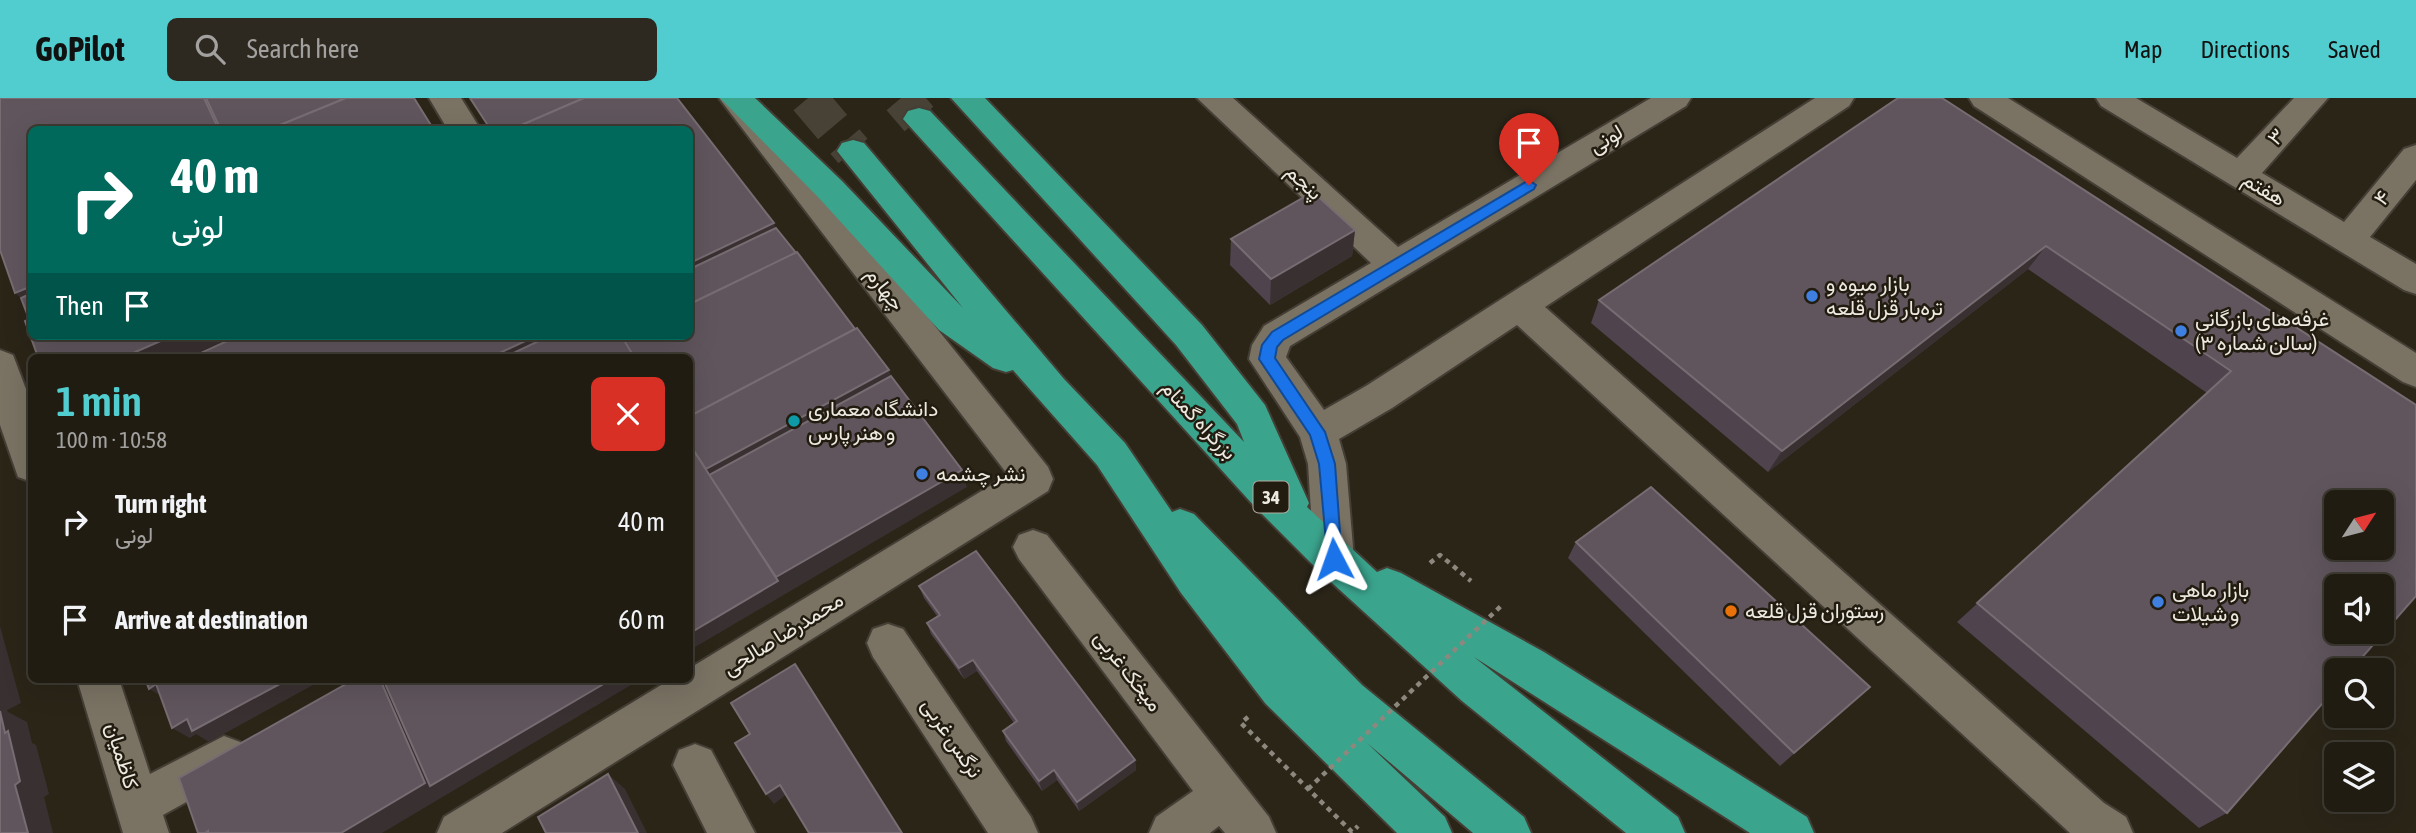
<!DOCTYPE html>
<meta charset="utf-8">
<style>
:root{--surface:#201c12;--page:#2d2920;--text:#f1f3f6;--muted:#a2a19f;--line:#3d3a32;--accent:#52cdcf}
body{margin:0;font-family:"Asap Condensed",Vazirmatn,sans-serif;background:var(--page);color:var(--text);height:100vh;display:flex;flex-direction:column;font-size:26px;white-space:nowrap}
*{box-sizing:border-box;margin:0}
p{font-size:23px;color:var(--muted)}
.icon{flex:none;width:38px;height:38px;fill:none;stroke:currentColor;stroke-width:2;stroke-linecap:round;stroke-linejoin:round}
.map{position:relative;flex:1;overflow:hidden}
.side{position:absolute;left:28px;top:256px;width:665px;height:329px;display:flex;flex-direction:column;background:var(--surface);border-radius:10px;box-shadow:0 7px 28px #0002,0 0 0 2px var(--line)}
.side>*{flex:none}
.hud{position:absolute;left:28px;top:28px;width:665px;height:214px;border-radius:10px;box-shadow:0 7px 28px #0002,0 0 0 2px var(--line);background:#00695c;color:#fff;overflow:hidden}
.needle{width:46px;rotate:54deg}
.fabs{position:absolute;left:2324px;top:392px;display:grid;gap:14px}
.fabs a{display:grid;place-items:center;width:70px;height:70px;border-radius:10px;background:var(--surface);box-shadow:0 7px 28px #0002,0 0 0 2px var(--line);font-size:35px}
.pin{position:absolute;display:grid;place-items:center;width:60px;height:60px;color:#fff;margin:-72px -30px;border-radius:50% 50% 50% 0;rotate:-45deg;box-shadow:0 0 7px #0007}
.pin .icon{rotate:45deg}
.me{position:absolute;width:77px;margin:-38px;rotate:356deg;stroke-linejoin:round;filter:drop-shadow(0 0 5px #0008)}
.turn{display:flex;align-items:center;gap:24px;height:147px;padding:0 28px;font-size:32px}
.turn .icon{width:91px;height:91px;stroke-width:2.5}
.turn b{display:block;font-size:49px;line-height:60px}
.then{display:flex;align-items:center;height:66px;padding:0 28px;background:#0003;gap:14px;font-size:26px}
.round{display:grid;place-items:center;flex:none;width:74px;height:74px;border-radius:10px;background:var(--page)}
.headline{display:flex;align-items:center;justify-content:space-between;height:119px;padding:0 28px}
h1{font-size:42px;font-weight:600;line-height:52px;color:var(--accent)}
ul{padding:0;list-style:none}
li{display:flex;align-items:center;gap:21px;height:98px;padding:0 28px}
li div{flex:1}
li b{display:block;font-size:26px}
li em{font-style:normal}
header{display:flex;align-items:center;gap:42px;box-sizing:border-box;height:98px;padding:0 35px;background:var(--accent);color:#111}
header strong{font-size:33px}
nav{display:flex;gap:38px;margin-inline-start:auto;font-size:24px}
.search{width:490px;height:63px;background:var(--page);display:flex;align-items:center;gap:18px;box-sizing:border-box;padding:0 24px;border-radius:10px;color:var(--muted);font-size:26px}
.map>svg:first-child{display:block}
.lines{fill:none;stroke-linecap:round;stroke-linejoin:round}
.highway-tunnel{stroke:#484236;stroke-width:38;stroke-dasharray:38 19;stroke-linecap:butt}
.minor-casing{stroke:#443e35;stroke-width:4}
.highway-casing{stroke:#443e35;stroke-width:4}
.path{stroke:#8d887e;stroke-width:4.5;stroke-dasharray:5 5;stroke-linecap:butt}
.minor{fill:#7a7364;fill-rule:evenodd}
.highway{fill:#3aa48d;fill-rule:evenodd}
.path-bridge{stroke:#8d887e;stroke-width:4.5;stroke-dasharray:5 5;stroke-linecap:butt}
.wall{fill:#4f434d}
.shaded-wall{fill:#393031}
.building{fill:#60555d;stroke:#766c72;stroke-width:2;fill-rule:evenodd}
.route{fill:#1a73e8;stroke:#114b97;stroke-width:2}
.shop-dot{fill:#3f7fe0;stroke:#211c0f;stroke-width:2.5}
.culture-dot{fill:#0f9aa8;stroke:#211c0f;stroke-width:2.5}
.food-dot{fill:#e8710a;stroke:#211c0f;stroke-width:2.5}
.labels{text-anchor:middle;stroke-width:5;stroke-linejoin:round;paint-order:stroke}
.shield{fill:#211c0f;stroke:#b0aca2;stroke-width:2}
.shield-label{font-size:19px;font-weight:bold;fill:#ede9e1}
.street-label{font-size:21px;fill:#ede9e1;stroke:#211c0f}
.poi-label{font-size:21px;fill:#ede9e1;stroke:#211c0f;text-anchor:start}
</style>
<header>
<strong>GoPilot</strong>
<div class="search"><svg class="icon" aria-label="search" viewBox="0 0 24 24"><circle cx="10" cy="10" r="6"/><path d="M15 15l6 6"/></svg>Search here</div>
<nav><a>Map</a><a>Directions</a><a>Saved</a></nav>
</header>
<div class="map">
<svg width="2416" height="735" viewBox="0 0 2416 735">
<rect width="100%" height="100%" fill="#2b2518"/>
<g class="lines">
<g class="highway-tunnel">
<polyline points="808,0 853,53"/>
<polyline points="901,0 919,21"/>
</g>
<g class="minor-casing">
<g id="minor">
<polygon points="429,0 461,0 481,32 448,32"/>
<polygon points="719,0 752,0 1048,369 1053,381 1048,393 502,735 437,735 444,719 671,581 690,581 690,570 1008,377"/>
<polygon points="1197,0 1233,0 1398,149 1651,0 1691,0 1686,8 1290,248 1286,259 1324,312 1366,288 1815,0 1854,0 1849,8 1545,209 2104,705 2126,719 2133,735 2070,735 1517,227 1392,310 1339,341 1346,366 1354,461 1348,474 1334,479 1320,474 1314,461 1308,366 1300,339 1249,261 1252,247 1264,228 1371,165"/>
<polygon points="1969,0 2008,0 2416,255 2416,289 2403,284 1974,8"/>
<polygon points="2096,0 2136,0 2237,60 2294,0 2328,0 2262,75 2344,124 2404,51 2416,47 2416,82 2370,139 2416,166 2416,196 2404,192 2101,8"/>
<polygon points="0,252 13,257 32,307 32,384 18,379 0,327"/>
<polygon points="1033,432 1047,437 1269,719 1276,735 1225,735 1219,728 1210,735 1149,735 1156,719 1193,693 1019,461 1013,449 1019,437"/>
<polygon points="888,526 903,531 1031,719 1038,735 988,735 873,559 867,545 873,531"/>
<polygon points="77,581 119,581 150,676 224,638 240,644 246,659 240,674 163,717 169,735 123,735"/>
<polygon points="695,646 711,652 755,735 707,735 673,667 679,652"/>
</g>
</g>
<g class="highway-casing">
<g id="highway">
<polygon points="720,0 755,0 842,83 963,210 837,53 842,45 853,42 864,45 1064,281 1125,345 1172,414 1180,411 1194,416 1362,587 1524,719 1531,735 1473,735 1367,645 1445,719 1452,735 1397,735 1265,605 1181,495 1097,367 1013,272 1006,274 993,270 939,232 818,99"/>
<polygon points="951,0 985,0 1202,227 1265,307 1309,405 1307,409 1377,474 1387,470 1401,475 1544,554 1807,719 1814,735 1750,735 1474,559 1678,719 1685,735 1626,735 1462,603 1320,474 1256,410 903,21 908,13 919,10 930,13 1244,344 1237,326 1176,247"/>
</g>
</g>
<g class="path">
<polyline points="1430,465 1440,457 1471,483"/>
<polyline points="1248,619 1241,625 1352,734 1358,728"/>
</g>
<use href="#minor" class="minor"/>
<use href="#highway" class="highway"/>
<polyline class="path-bridge" points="1308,691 1501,508"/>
</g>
<g class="wall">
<polygon points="1898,0 2416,307 2227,715 2199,730 1957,524 2207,295 2028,171 1768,374 1591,225 1599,202"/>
<polygon points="1355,132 1352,158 1270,207 1230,167 1231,141"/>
<polygon points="1576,444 1870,589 1780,668 1568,460"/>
<polygon points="919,488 1135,662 1136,672 1079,713 1057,682 1042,693 1006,643 1003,633 1014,625 977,573 964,581 931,536 927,525 937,518 924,500"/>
</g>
<g class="shaded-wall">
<polygon points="204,0 210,0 226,32 219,32"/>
<polygon points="774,125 782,145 690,190 690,165"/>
<polygon points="1355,132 1352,158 1270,207 1271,181"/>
<polygon points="2046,148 2028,171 1768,374 1782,353"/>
<polygon points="32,188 32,209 15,195"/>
<polygon points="172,238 235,238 188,259 124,259"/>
<polygon points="536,238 589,238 545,259 491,259"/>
<polygon points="889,272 898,297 720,394 706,371"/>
<polygon points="962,372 967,389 690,552 690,535 776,479"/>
<polygon points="0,528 21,605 7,612 8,614 27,624 32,645 36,647 49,696 44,699 53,735 28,735 15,687 5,635 0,625"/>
<polygon points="973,562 977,573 964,581 959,570"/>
<polygon points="289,581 324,581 209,644 196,636 190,640 172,630 187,621"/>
<polygon points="380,581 641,581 382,735 341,735"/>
<polygon points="156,586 167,601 149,591"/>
<polygon points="1135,662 1136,672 1079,713 1077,704"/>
<polygon points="1054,672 1057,682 1042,693 1039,683"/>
<polygon points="608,676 625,691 647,735 638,735"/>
<polygon points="780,687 787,696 774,706 766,696"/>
</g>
<g class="building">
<polygon points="0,0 204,0 219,32 32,32 32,188 15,195 0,152"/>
<polygon points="206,0 346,0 268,32 221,32"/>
<polygon points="346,0 414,0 434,32 268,32"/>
<polygon points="470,0 584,0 510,32 491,32"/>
<polygon points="584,0 677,0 774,125 690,165 690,32 510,32"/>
<path d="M1898 0H1942L2416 307V498L2351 572H2336V590L2227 715 1977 505 2231 273 2046 148 1782 353 1599 202ZM2336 404H2382V450H2336ZM2336 488H2382V534H2336Z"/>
<polygon points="1313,94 1355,132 1271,181 1231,141"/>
<polygon points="776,130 796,155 690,206 690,171"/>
<polygon points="797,154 855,231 690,318 690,259 634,259 622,239 624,238 690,238 690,206"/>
<polygon points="32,195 32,220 29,221 21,200"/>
<polygon points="32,220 32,238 172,238 124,259 38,259 25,223"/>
<polygon points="857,230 889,272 706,371 690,347 690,318"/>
<polygon points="238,238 536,238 491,259 192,259"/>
<polygon points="549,238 624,238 622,239 634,259 505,259"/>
<polygon points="891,278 962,372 776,479 709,377"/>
<polygon points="690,347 778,483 690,535"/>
<polygon points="1651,389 1870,589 1794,655 1576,444"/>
<polygon points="976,453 1135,662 1077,704 1054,672 1039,683 1003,633 1017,623 973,562 959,570 927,525 940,517 919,488"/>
<polygon points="795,566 902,735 809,735 780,687 766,696 735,645 750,636 731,605"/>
<polygon points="145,581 289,581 192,633 187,621 172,630 156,586 149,591"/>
<polygon points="355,581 380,581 425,685 341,735 208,735 208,733 205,735 198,735 179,680"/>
<polygon points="383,581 612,581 430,688"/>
<polygon points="0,613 5,635 8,633 20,683 15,687 28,735 0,735"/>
<polygon points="608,676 638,735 546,735 538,719"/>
</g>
<polygon class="route" points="1529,82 1536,87 1534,91 1283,242 1277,249 1275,260 1325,334 1335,366 1342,461 1334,468 1328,466 1319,366 1310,337 1259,261 1262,247 1272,234"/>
<g class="shop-dot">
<circle cx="1812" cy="198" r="7"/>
<circle cx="2181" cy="233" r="7"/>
<circle cx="922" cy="376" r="7"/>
<circle cx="2158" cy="504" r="7"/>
</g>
<circle class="culture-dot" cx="794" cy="323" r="7"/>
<circle class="food-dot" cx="1731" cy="513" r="7"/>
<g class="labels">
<rect class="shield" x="1253.5" y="383.5" width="35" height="31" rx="5"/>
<g class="shield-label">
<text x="1271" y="406">34</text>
</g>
<g class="street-label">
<text transform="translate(2276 39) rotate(-47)" y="7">۳</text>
<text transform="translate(1606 41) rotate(-31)" y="7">لونی</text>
<text transform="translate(1304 84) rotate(43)" y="7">پنجم</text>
<text transform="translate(2264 91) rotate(31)" y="7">هفتم</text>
<text transform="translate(2382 100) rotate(-51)" y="7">۴</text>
<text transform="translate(885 191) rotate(52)" y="7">چهارم</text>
<text transform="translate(1199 322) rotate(47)" y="7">بزرگراه گمنام</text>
<text transform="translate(783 536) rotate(-32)" y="7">محمدرضا صالحی</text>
<text transform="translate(1128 573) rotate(52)" y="7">میخک غربی</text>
<text transform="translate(952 640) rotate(56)" y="7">نرگس غربی</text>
<text transform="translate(122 658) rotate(73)" y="7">کاظمیان</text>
</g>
<g class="poi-label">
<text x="1826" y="193">بازار میوه و<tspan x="1826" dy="24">تره‌بار قزل قلعه</tspan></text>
<text x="2195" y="228">غرفه‌های بازرگانی<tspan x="2195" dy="24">(سالن شماره ۳)</tspan></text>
<text x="808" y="318">دانشگاه معماری<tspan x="808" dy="24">و هنر پارس</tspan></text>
<text x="936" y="383">نشر چشمه</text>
<text x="2172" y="499">بازار ماهی<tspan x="2172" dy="24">و شیلات</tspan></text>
<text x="1745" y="520">رستوران قزل قلعه</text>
</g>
</g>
</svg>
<div class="fabs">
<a><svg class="needle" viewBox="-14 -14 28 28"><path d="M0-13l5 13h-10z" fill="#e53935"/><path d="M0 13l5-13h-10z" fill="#a2a19f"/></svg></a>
<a><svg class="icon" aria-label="sound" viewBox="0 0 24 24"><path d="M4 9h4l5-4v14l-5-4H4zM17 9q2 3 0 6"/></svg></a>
<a><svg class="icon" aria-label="search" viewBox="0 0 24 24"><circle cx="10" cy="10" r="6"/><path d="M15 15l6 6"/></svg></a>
<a><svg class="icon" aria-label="layers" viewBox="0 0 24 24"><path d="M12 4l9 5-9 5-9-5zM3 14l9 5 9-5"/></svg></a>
</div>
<div class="pin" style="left:1529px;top:87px;background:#d93025"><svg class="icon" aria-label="arrive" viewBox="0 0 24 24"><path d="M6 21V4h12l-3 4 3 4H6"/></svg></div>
<svg class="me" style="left:1334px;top:461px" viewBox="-20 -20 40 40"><path d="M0-17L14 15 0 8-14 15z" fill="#1a73e8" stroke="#fff" stroke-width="4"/></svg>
<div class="hud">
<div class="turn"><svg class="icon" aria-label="right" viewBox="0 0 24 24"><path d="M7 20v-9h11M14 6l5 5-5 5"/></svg><div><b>40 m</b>لونی</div></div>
<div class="then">Then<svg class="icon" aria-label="arrive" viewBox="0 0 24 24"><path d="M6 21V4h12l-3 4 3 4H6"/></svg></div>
</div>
<section class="side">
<div class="headline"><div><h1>1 min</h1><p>100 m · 10:58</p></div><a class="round" style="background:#d93025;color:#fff"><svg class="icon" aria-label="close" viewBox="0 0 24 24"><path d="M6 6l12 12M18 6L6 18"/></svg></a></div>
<ul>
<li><svg class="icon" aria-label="right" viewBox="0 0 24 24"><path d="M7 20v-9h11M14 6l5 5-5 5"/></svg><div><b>Turn right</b><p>لونی</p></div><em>40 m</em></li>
<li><svg class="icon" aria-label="arrive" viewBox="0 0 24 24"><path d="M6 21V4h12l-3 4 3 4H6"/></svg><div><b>Arrive at destination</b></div><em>60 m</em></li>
</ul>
</section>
</div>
